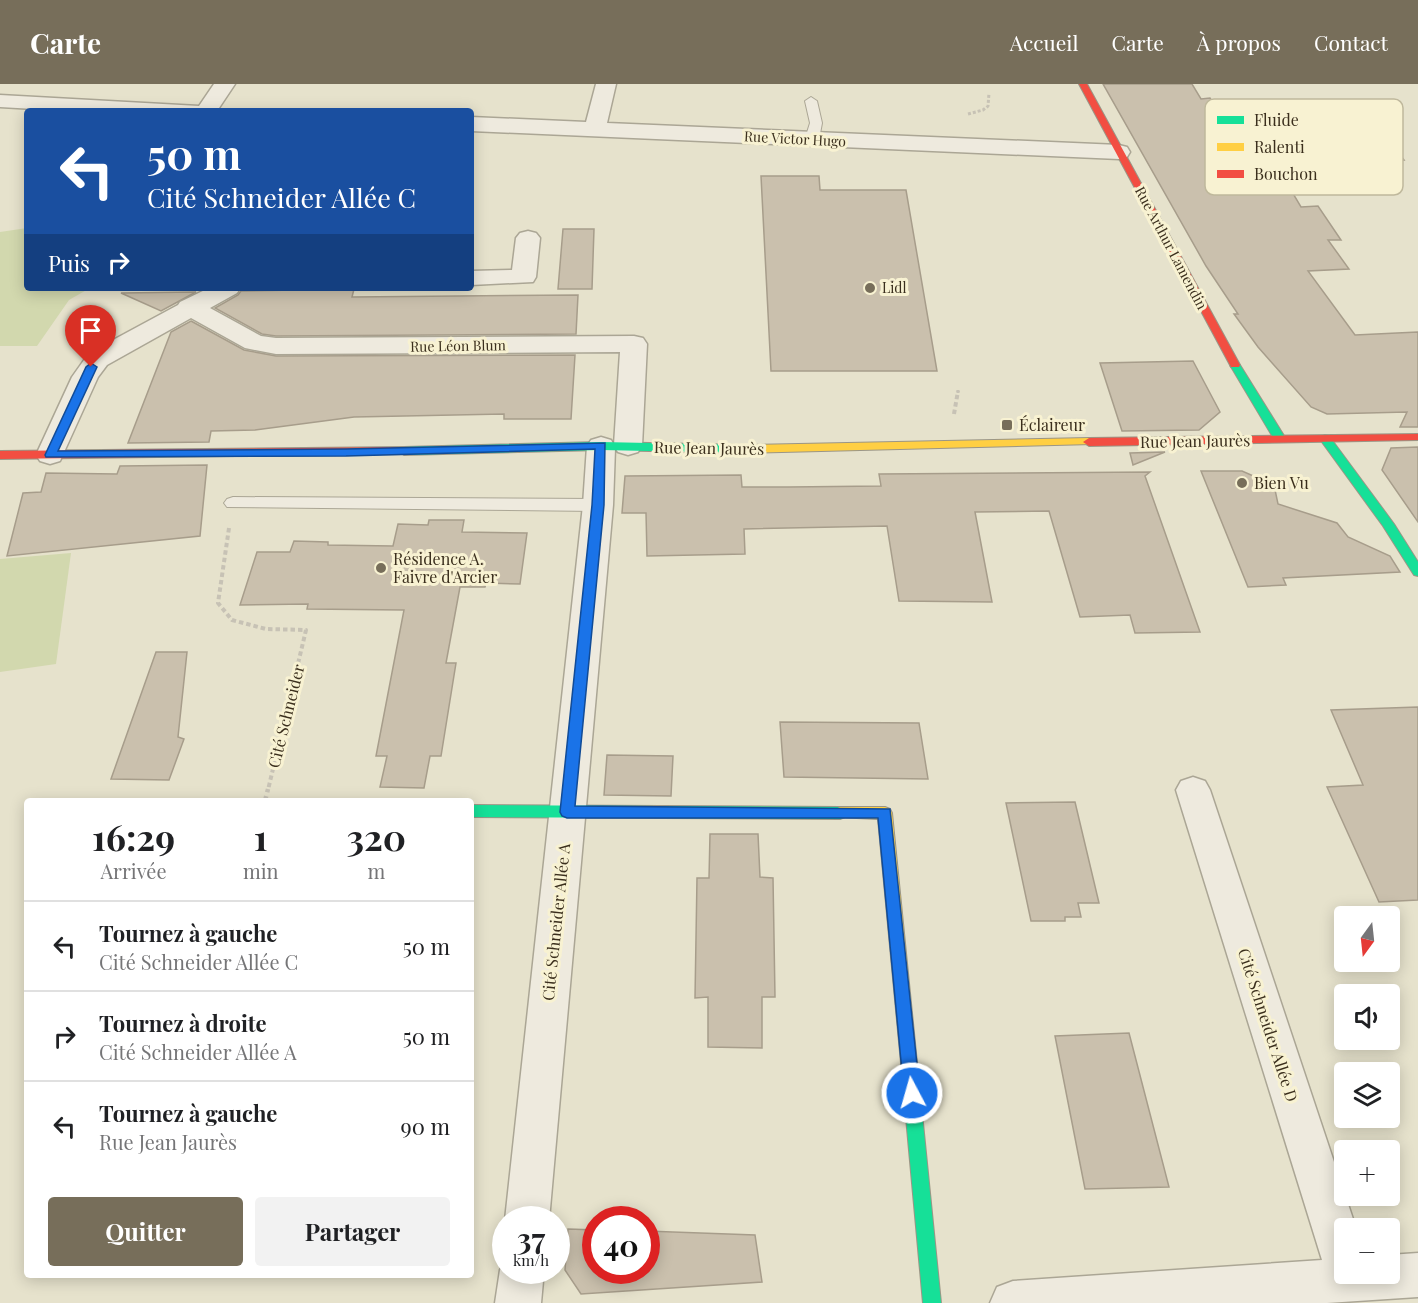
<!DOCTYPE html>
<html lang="fr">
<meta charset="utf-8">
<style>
:root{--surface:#fff;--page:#f2f2f2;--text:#202124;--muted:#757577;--line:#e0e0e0;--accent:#776e5a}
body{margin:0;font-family:"Playfair Display",serif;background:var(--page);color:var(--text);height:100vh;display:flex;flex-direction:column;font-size:22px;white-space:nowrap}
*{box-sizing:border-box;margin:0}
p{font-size:20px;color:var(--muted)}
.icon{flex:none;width:33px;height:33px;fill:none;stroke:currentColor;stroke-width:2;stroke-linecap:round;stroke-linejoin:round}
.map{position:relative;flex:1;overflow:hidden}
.sheet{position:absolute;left:24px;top:714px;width:450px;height:480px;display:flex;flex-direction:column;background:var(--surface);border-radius:6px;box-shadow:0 3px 15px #0003}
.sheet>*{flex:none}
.top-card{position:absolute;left:24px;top:24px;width:450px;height:183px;border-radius:6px;box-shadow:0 3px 15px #0003;background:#1a4fa0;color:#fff;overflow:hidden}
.needle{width:39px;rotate:195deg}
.fabs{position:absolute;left:1334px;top:822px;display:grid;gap:12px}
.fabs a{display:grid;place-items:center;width:66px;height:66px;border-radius:6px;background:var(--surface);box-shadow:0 3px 15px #0003;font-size:30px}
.speed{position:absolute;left:492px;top:1122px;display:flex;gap:12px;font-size:30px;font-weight:700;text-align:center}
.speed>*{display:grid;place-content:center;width:78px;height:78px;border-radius:50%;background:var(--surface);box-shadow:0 3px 15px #0003;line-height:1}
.speed small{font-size:15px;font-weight:400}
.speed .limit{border:9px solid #d22;background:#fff;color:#111}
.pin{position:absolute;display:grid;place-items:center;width:51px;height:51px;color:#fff;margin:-62px -26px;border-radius:50% 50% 50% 0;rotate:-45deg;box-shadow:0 0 6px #0007}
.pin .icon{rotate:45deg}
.me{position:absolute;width:66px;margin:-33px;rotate:354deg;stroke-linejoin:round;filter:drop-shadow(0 0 4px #0008)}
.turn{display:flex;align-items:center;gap:21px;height:126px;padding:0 24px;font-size:27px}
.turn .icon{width:78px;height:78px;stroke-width:2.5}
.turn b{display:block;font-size:42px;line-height:51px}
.then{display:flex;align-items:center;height:57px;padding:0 24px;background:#0003;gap:12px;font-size:22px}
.eta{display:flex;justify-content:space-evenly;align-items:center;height:102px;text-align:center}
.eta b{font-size:36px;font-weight:700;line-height:42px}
.button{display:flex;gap:12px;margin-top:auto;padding:12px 24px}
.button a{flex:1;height:69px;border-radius:6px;background:var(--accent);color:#fff;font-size:24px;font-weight:700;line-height:69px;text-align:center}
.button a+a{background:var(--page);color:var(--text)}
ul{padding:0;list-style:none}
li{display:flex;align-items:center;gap:18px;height:90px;padding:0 24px;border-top:2px solid var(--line)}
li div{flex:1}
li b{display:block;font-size:22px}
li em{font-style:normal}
header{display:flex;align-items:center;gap:36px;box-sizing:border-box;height:84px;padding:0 30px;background:var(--accent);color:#fff}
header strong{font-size:28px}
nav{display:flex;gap:33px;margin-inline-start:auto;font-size:21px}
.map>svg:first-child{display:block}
.green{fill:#d2d8ae}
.building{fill:#cac0ad;stroke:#a79d8b;stroke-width:1.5}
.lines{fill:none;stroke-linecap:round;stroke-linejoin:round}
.lane-casing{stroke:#aba695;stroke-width:2}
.street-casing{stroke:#aba695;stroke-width:3}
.fast-casing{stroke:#9b9686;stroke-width:2}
.slow-casing{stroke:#9b9686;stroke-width:2}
.jam-casing{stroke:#9b9686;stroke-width:2}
.path-far2{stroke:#c7c2b5;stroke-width:3;stroke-dasharray:3 2;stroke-linecap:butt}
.path-far1{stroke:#c7c2b5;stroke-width:4;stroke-dasharray:4.5 3;stroke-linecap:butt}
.path{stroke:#c7c2b5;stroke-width:4.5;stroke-dasharray:5 4;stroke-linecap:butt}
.lane{fill:#eeeade;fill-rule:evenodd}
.street{fill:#eeeade;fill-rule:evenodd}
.fast{fill:#16e098;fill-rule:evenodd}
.slow{fill:#ffcf43;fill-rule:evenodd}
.jam{fill:#f24e42;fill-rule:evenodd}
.route{fill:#1a73e8;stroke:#114b97;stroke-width:1.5}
.poi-dot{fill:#776e5a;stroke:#f8f2d2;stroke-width:2}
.labels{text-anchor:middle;stroke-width:6;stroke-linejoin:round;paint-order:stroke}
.far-street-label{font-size:14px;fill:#3b2f1d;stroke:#f8f2d2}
.far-poi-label{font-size:14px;fill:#3b2f1d;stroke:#f8f2d2;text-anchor:start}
.poi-label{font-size:16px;fill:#3b2f1d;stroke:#f8f2d2;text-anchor:start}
.street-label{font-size:16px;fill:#3b2f1d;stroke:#f8f2d2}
.key{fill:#f8f2d2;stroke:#bfb89c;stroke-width:1.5}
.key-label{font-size:16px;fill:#3b2f1d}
</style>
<header>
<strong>Carte</strong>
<nav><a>Accueil</a><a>Carte</a><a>À propos</a><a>Contact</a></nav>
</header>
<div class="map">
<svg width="1418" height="1219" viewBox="0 0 1418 1219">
<rect width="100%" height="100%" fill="#e6e2cc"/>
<g class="green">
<polygon points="27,144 27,204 90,204 69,216 37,262 0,262 0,148"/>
<polygon points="71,469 56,580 0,588 0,475"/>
</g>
<g class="building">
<polygon points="1103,0 1192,0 1201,15 1210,14 1230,45 1254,44 1301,123 1318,122 1341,156 1328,156 1349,185 1308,187 1355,251 1418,248 1418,343 1400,343 1407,328 1327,330 1311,323 1258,263 1234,230 1238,230 1206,182"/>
<polygon points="1377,40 1404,76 1350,77 1325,42"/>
<polygon points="761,92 819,92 820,106 906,106 937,287 771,287"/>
<polygon points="563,145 594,145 592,205 558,205"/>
<polygon points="354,205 352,213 578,211 576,250 276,252 262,250 215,224 238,211 241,207"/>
<polygon points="196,208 161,227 121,209"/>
<polygon points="191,237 244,266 276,272 575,271 571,335 504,335 504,330 354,333 255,346 211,347 209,358 128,359 171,248"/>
<polygon points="1193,277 1220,328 1199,346 1122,347 1100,279"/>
<polygon points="1418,363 1418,438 1382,386 1391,364"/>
<polygon points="1165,368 1133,381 1130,369"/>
<polygon points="207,381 200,452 7,472 23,409 41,408 46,389 117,390 120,382"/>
<polygon points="1201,387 1242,387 1274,401 1278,420 1337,439 1348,453 1390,472 1400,488 1283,494 1286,501 1248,503"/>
<polygon points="1150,388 1145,392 1200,548 1135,549 1130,531 1080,533 1049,427 975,428 992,518 899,517 887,442 744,445 745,470 647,472 646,429 622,429 625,392 741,391 742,403 788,403 881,402 879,390"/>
<polygon points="429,436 464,436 462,448 527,449 520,500 486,499 485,503 460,503 446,579 456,579 441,672 430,672 424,704 380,703 387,672 376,672 404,526 307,525 308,520 240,521 257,468 290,468 294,457 328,458 328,461 393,462 398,440 428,441"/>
<polygon points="156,568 187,568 178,653 184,655 169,696 111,695"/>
<polygon points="1418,623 1418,816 1379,818 1327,703 1363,701 1331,626"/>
<polygon points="780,638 919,639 928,695 784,693"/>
<polygon points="607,671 673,672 671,712 604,711"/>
<polygon points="1075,718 1099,819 1078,819 1081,833 1065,833 1065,837 1031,837 1006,719"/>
<polygon points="710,750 758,750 760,793 773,794 775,913 762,913 762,964 708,963 708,913 695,914 697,794 709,794"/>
<polygon points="1129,949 1169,1103 1085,1105 1055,952"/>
<polygon points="568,1145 596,1146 596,1186 646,1186 646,1147 755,1151 762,1198 581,1210 565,1186"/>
</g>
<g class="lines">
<g class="lane-casing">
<g id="lane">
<polygon points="811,13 817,17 822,39 819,55 812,59 805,55 810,39 805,17"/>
<polygon points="233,413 598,415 604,417 607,421 604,425 598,427 227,423 224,419 227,415"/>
</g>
</g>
<g class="street-casing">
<g id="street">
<polygon points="214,0 235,0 217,27 69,27 0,23 0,11 199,22"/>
<polygon points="596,0 616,0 607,39 1119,61 1127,63 1130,68 1127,73 1119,75 471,47 471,33 586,38"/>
<polygon points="528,147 536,149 540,154 536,193 533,198 471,201 471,187 512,186 516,154 520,149"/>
<polygon points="209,204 240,204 237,209 210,224 261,252 276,254 634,252 643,254 647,260 642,362 638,368 628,371 618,368 615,364 613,421 549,1136 505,1136 583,421 587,362 591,356 601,353 611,356 614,361 620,268 276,270 245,264 191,234 107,281 98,293 60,377 50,380 40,377 36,371 72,293 89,269 178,221 180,218"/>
<polygon points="1193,693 1205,697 1210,706 1356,1144 1344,1144 1344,1190 1389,1190 1389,1171 1418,1169 1418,1213 1327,1219 990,1219 997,1203 1013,1197 1322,1176 1176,706 1181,697"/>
<polygon points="506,1173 506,1186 544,1186 541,1219 495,1219 500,1186"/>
</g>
</g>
<g class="fast-casing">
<g id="fast">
<polygon points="1235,278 1240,281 1286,355 1284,357 1280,358 1274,355 1230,281"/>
<polygon points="1325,351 1329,352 1394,440 1418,478 1418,492 1414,491 1383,442 1319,354"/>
<polygon points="601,358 747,361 753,365 747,369 601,366 404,371 398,367 404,363"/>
<polygon points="471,721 840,723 845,725 847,729 845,733 840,735 471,733"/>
<polygon points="909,972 915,974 917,979 941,1219 923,1219 901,979 903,974"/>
</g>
</g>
<g class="slow-casing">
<g id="slow">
<polygon points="1089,354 1093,356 1093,360 747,369 741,365 747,361"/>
<polygon points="840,723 885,723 890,725 892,729 917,979 915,984 909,986 903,984 901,979 878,735 835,733 833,729 835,725"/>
</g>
</g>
<g class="jam-casing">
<g id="jam">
<polygon points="1079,0 1087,0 1240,281 1239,283 1231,283 1230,281"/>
<polygon points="1418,350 1418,356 1089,362 1083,358 1089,354"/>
<polygon points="404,363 410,367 408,370 0,375 0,367"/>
</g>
</g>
<g class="path-far2">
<polyline points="968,30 983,26 988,22 989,9"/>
<polyline points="958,309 958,306"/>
</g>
<g class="path-far1">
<polyline points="954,330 958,307"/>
<polyline points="229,444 218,519 232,536 266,545 306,546 268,706"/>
</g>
<polyline class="path" points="265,717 268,705"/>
<use href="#lane" class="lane"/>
<use href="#street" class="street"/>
<use href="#fast" class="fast"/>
<use href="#slow" class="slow"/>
<use href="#jam" class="jam"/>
</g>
<polygon class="route" points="91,279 97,283 58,367 346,365 605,359 604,421 575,722 890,725 920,1009 918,1014 912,1016 906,1014 904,1009 878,734 567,734 562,732 560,728 592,421 595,365 346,372 46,373 45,371 86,283"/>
<g class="poi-dot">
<circle cx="870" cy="204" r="6"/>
<rect x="1001" y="335" width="12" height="12" rx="3"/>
<circle cx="1242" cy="399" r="6"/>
<circle cx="381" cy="484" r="6"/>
</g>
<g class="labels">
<g class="far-street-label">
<text transform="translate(795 55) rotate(3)" y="5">Rue Victor Hugo</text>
<text transform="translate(1171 164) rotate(62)" y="5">Rue Arthur Lamendin</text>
<text transform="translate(458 262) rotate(-1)" y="5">Rue Léon Blum</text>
</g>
<g class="far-poi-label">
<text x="882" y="209">Lidl</text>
</g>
<g class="poi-label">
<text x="1019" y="347">Éclaireur</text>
<text x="1254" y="405">Bien Vu</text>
<text x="393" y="481">Résidence A.<tspan x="393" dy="18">Faivre d'Arcier</tspan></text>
</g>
<g class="street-label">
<text transform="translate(1195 357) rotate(-1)" y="6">Rue Jean Jaurès</text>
<text transform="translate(709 364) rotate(1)" y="6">Rue Jean Jaurès</text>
<text transform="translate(286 632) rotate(-76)" y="6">Cité Schneider</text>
<text transform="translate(556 838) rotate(-84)" y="6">Cité Schneider Allée A</text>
<text transform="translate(1268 941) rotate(72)" y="6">Cité Schneider Allée D</text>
</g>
</g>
<rect x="1205" y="15" width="198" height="96" rx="9" class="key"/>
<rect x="1217" y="32" width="27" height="8" fill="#16e098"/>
<rect x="1217" y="59" width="27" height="8" fill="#ffcf43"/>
<rect x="1217" y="86" width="27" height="8" fill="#f24e42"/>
<g class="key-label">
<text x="1254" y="42">Fluide</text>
<text x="1254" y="69">Ralenti</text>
<text x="1254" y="96">Bouchon</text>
</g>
</svg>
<div class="fabs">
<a><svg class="needle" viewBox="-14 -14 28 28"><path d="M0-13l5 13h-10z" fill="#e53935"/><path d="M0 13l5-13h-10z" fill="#757577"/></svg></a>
<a><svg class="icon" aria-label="sound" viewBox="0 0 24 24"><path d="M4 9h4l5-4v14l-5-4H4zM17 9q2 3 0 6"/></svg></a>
<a><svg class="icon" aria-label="layers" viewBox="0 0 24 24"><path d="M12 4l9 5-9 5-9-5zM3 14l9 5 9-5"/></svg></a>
<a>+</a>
<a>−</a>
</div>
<div class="speed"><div>37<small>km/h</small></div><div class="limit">40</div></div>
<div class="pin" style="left:91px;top:283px;background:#d93025"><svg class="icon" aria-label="arrive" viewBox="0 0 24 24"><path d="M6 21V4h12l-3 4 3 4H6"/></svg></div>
<svg class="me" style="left:912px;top:1009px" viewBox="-20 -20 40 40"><circle r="17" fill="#1a73e8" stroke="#fff" stroke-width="3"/><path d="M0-11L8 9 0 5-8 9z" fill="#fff"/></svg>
<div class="top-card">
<div class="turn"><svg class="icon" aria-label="left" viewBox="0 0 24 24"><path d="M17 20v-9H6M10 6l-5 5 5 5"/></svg><div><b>50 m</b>Cité Schneider Allée C</div></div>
<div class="then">Puis<svg class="icon" aria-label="right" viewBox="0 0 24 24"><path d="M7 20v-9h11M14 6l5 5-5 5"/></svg></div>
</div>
<section class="sheet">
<div class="eta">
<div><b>16:29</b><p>Arrivée</p></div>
<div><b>1</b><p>min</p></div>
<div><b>320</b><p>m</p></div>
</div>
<ul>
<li><svg class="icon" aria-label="left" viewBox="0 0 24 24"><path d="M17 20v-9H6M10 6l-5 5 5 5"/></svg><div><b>Tournez à gauche</b><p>Cité Schneider Allée C</p></div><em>50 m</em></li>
<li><svg class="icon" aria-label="right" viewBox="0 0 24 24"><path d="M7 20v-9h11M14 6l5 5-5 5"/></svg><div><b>Tournez à droite</b><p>Cité Schneider Allée A</p></div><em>50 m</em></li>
<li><svg class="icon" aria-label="left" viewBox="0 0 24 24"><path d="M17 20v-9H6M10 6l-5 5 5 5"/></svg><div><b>Tournez à gauche</b><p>Rue Jean Jaurès</p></div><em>90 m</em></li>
</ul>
<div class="button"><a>Quitter</a><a>Partager</a></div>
</section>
</div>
